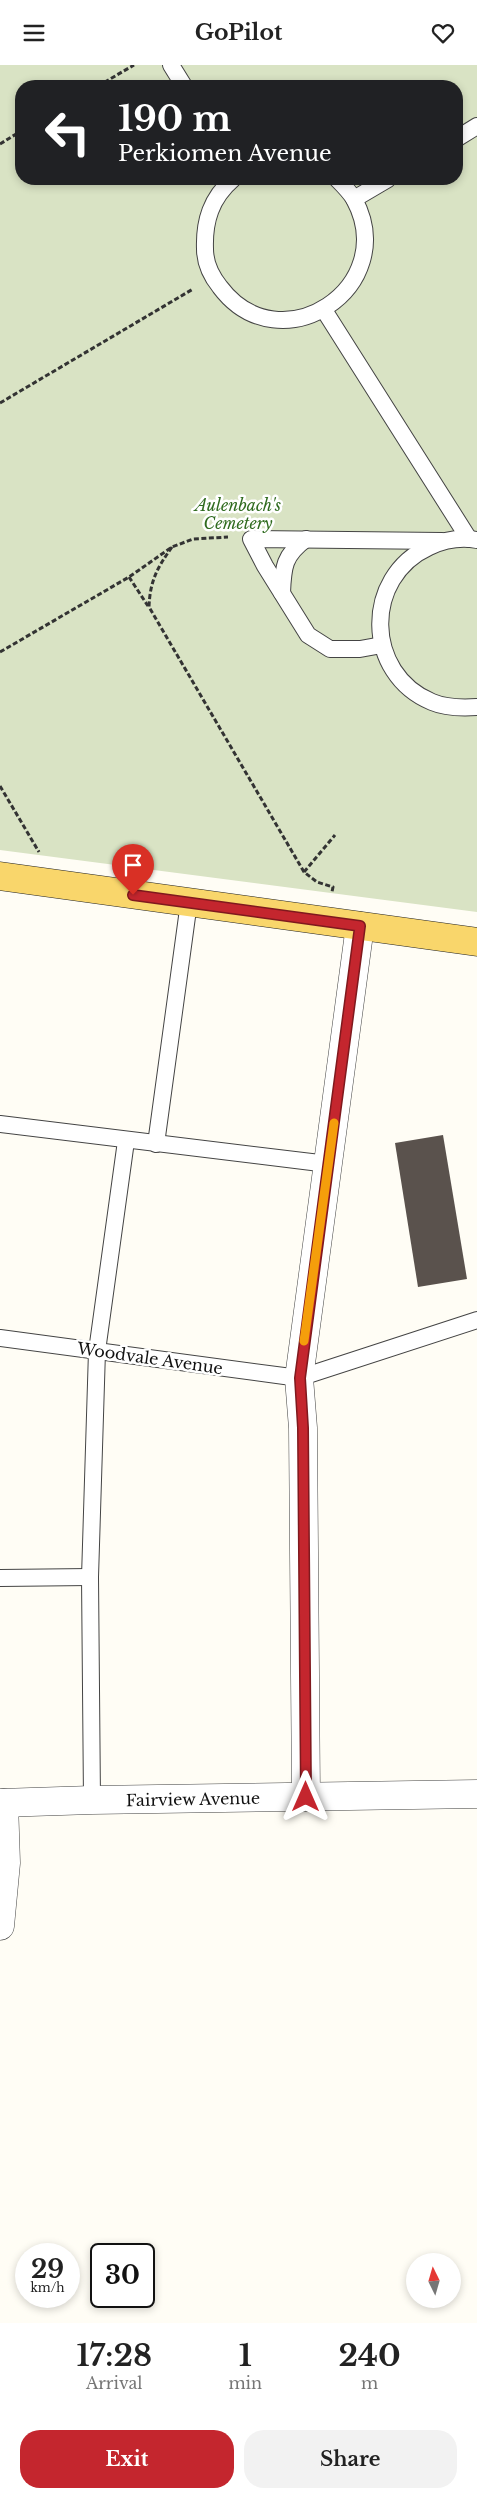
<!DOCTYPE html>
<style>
:root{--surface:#fff;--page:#f2f2f2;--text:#222;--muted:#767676;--accent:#c4262e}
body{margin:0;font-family:"Libre Baskerville",serif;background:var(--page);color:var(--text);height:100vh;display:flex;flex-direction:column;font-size:19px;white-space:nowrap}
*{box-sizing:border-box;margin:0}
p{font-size:16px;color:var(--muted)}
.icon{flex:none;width:28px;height:28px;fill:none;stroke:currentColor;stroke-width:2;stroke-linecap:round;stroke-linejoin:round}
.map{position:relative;height:2258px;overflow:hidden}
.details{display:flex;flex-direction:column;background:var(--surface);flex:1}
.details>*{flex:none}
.banner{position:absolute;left:15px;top:15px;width:448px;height:105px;border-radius:20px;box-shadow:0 2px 8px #0003;background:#202124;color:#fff;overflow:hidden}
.needle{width:32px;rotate:355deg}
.fabs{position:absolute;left:406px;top:2188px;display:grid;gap:10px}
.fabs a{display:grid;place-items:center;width:55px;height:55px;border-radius:50%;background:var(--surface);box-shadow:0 2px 8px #0003;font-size:25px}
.speed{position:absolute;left:15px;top:2178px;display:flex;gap:10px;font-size:25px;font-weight:700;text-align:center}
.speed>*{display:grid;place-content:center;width:65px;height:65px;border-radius:50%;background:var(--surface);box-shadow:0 2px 8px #0003;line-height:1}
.speed small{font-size:12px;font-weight:400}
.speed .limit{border:2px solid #111;border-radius:8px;background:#fff;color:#111}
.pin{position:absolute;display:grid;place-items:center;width:42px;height:42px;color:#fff;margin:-51px -21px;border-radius:50% 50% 50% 0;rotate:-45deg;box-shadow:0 0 5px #0007}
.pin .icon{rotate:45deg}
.me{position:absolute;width:55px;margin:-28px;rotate:0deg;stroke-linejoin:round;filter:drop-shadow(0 0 4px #0008)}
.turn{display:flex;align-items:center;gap:18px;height:105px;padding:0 20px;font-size:22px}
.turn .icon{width:65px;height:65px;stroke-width:2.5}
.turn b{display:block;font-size:35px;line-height:42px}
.eta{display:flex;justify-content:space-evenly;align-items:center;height:85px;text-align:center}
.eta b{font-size:30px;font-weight:700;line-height:35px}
.button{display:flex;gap:10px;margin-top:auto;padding:10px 20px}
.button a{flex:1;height:58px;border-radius:20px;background:var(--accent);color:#fff;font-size:20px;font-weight:700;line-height:58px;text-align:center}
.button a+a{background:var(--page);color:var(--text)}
header{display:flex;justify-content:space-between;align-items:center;height:65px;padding:0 20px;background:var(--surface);font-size:22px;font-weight:700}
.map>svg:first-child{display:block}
.cemetery{fill:#d9e3c4;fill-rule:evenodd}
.building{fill:#5a524d}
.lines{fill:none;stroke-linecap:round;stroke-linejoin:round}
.lane-casing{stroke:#444;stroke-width:18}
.street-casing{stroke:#444;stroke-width:29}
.primary-casing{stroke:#222;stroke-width:29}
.path{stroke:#333;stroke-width:3;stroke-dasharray:5 2.5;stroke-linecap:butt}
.lane{stroke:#fff;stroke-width:16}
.street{stroke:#fff;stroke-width:28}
.primary{stroke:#f9d66b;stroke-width:28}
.route-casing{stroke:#7f191e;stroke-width:12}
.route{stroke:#c4262e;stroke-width:9}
.slow{stroke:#f59e0b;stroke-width:9}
.labels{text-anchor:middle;stroke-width:5;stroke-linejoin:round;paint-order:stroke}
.park-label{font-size:16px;font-style:italic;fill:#2f6b1f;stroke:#fff}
.street-label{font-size:16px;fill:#111;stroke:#fff}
</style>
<header><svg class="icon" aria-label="menu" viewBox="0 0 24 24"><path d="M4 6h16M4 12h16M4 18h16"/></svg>GoPilot<svg class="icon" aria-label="heart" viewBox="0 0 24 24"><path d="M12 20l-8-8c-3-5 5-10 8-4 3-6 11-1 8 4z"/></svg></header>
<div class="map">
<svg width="477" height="2258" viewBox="0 0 477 2258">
<rect width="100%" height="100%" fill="#fffdf5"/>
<path class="cemetery" d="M0 0H477V847L0 785ZM21 21H456V114H21Z"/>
<polygon class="building" points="443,1070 467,1214 418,1222 395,1078"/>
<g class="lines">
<g class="lane-casing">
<g id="lane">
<polyline points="171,0 184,21"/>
<polyline points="456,74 477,61"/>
<path d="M233 114C211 133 204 156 205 184 205 198 212 212 220 222 280 302 402 222 354 134 350 127 343 120 337 114"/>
<polyline points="354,134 388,114"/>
<polyline points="324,245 469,474"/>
<path d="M477 475C460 472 444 475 429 482 363 512 364 609 432 637 446 643 462 643 477 642"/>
<path d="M282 528C283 502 284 490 306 474"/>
<polyline points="382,580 360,584 330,584 308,570 265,501 251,474 442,476"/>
<polyline points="0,1059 328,1099"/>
<polyline points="156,1079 189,837"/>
<polyline points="0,1273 299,1313 477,1255"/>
<polyline points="0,1513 90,1512"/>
<polyline points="92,1735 90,1512 97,1286 126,1076"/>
</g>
</g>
<g class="street-casing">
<g id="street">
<polyline points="306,1732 303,1363 299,1313 360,861"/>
<polyline points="0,1738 92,1735 477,1729"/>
<polyline points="0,1861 6,1798 4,1738"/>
</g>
</g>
<g class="primary-casing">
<polyline id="primary" points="0,811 477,877"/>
</g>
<g class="path">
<polyline points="98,21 134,0"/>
<polyline points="0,79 21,66"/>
<polyline points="0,338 193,224"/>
<path d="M172 482C157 503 150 516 149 542L304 807 317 817 333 822 332 827"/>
<polyline points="129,512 148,541"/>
<polyline points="0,587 129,512 172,482 193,474 228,472"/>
<polyline points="0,721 39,787"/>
<polyline points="304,807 335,770"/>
</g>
<use href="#lane" class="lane"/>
<use href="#street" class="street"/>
<use href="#primary" class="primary"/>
</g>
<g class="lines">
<g class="route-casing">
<polyline id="route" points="133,830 360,861 300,1313 303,1363 306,1732"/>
</g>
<use href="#route" class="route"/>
<polyline class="slow" points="304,1276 334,1058"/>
</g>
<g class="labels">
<g class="park-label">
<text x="238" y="446">Aulenbach's<tspan x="238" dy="18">Cemetery</tspan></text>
</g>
<g class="street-label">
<text transform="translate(150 1293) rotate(8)" y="6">Woodvale Avenue</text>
<text transform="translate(193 1734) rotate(-1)" y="6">Fairview Avenue</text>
</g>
</g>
</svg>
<div class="fabs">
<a><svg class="needle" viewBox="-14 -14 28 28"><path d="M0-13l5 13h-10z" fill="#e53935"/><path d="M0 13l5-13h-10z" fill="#767676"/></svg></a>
</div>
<div class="speed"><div>29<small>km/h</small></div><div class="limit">30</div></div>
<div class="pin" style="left:133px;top:830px;background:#d93025"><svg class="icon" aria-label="arrive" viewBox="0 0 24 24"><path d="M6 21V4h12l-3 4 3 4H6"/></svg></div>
<svg class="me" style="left:306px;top:1732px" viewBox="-20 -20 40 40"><path d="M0-17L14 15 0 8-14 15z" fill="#c4262e" stroke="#fff" stroke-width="4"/></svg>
<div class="banner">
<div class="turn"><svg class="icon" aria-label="left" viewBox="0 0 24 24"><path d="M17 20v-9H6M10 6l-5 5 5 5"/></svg><div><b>190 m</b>Perkiomen Avenue</div></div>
</div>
</div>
<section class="details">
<div class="eta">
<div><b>17:28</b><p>Arrival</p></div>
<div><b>1</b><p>min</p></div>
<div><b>240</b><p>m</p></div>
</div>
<div class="button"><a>Exit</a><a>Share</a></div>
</section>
